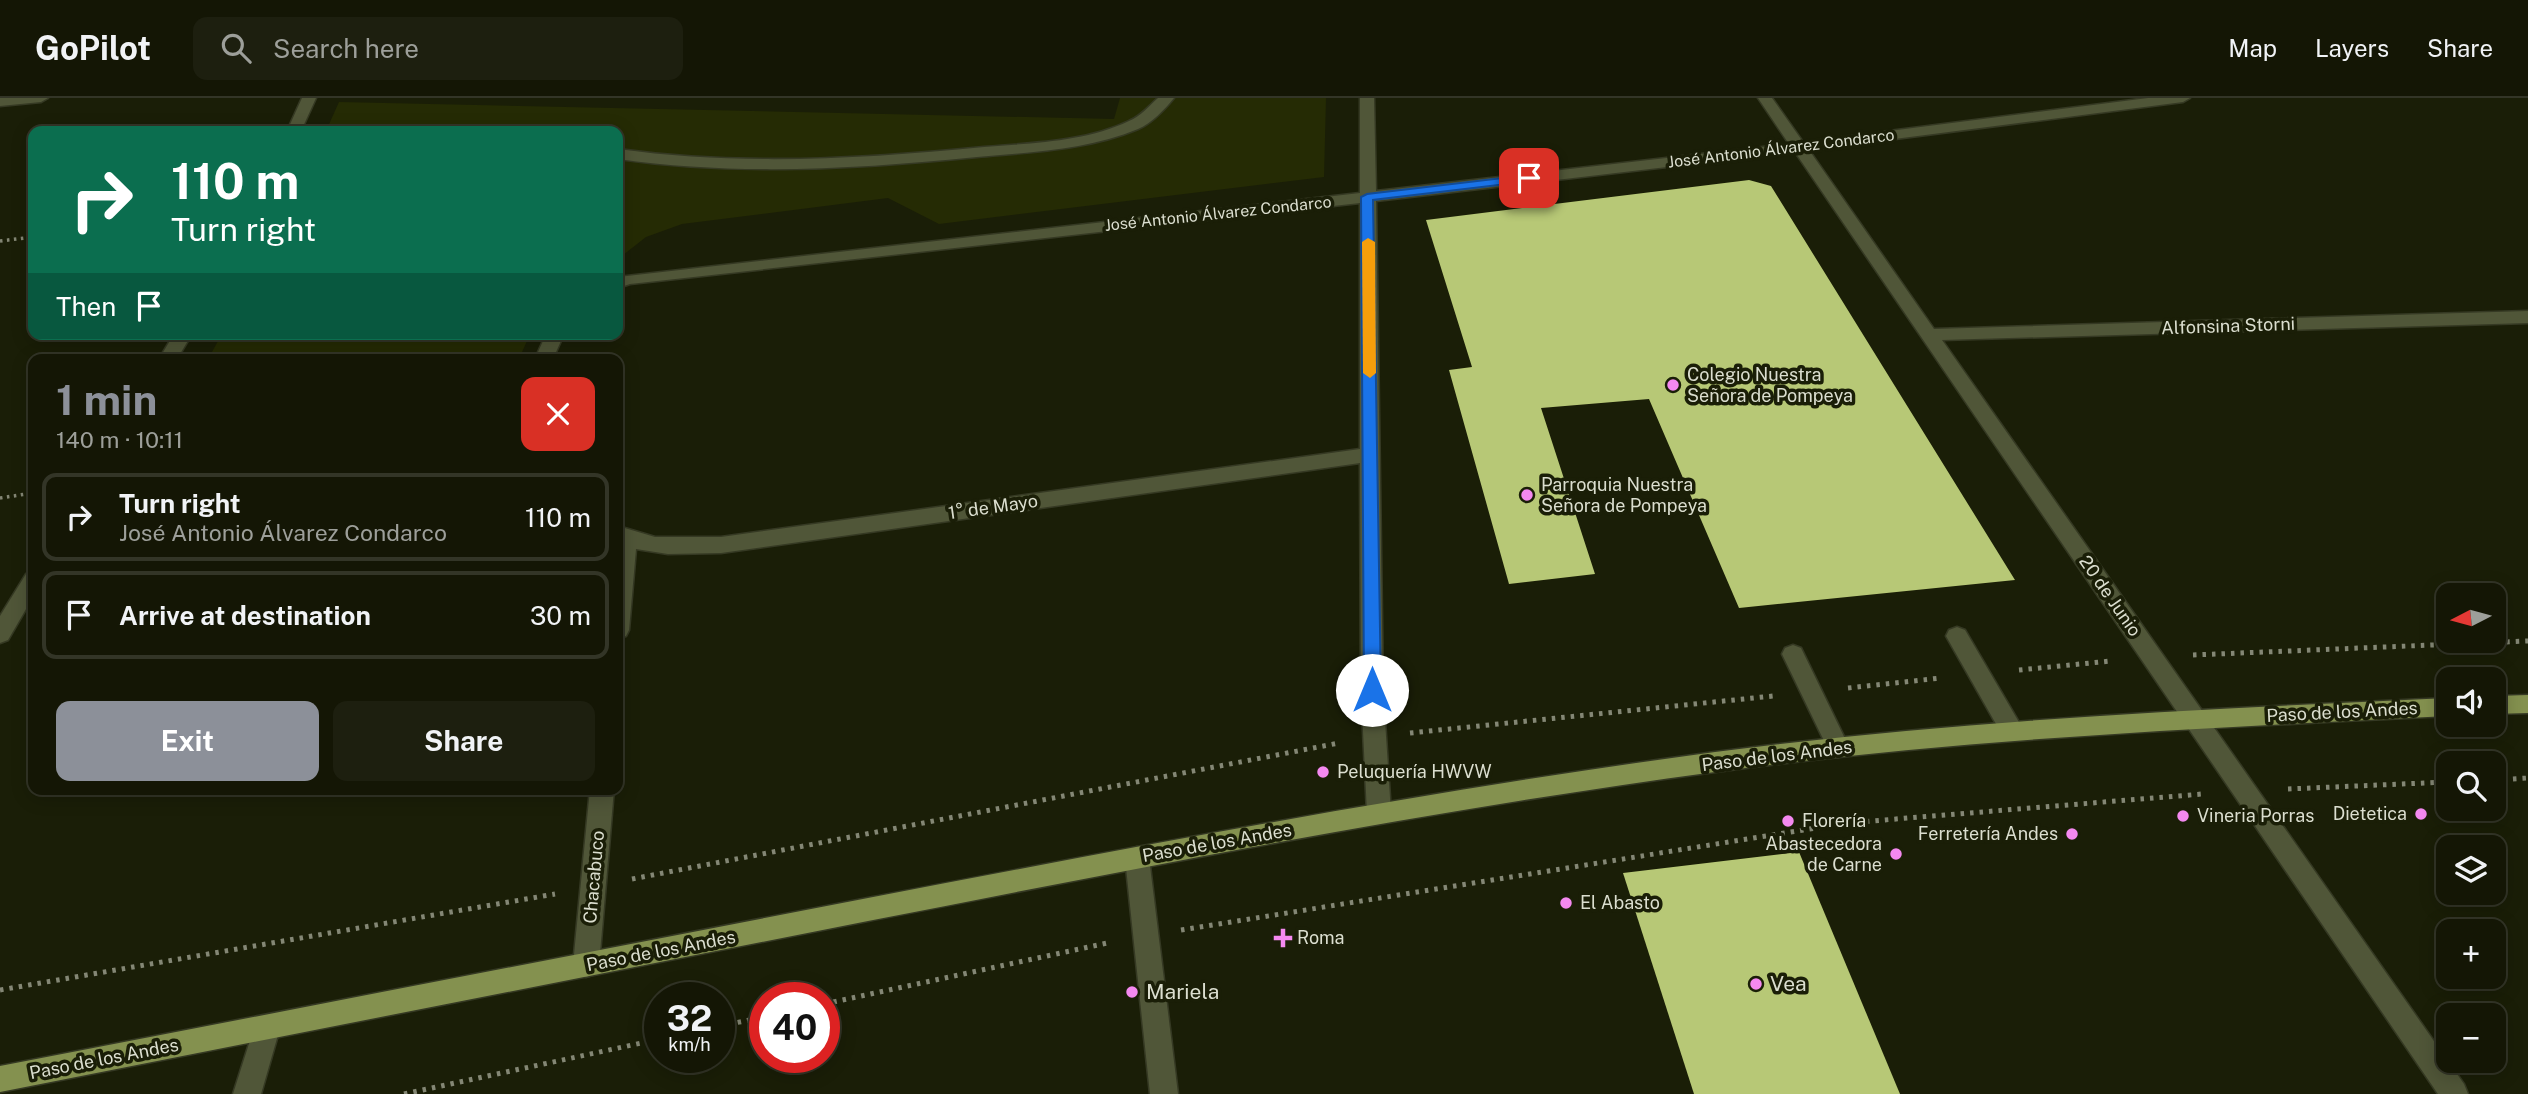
<!DOCTYPE html>
<meta charset="utf-8">
<style>
:root{--surface:#141605;--page:#1d1f0f;--text:#f1f3f6;--muted:#9d9f9a;--line:#333527;--accent:#8c9099}
body{margin:0;font-family:"Public Sans",sans-serif;background:var(--page);color:var(--text);height:100vh;display:flex;flex-direction:column;font-size:26px;white-space:nowrap}
*{box-sizing:border-box;margin:0}
p{font-size:23px;color:var(--muted)}
.icon{flex:none;width:38px;height:38px;fill:none;stroke:currentColor;stroke-width:2;stroke-linecap:round;stroke-linejoin:round}
.map{position:relative;flex:1;overflow:hidden}
.sheet{position:absolute;left:28px;top:256px;width:595px;height:441px;display:flex;flex-direction:column;background:var(--surface);border-radius:14px;box-shadow:0 4px 18px #0003,0 0 0 2px var(--line)}
.sheet>*{flex:none}
.guide{position:absolute;left:28px;top:28px;width:595px;height:214px;border-radius:14px;box-shadow:0 4px 18px #0003,0 0 0 2px var(--line);background:#0b6e4f;color:#fff;overflow:hidden}
.needle{width:46px;rotate:264deg}
.fabs{position:absolute;left:2436px;top:485px;display:grid;gap:14px}
.fabs a{display:grid;place-items:center;width:70px;height:70px;border-radius:14px;background:var(--surface);box-shadow:0 4px 18px #0003,0 0 0 2px var(--line);font-size:35px}
.speed{position:absolute;left:644px;top:884px;display:flex;gap:14px;font-size:35px;font-weight:700;text-align:center}
.speed>*{display:grid;place-content:center;width:91px;height:91px;border-radius:50%;background:var(--surface);box-shadow:0 4px 18px #0003,0 0 0 2px var(--line);line-height:1}
.speed small{font-size:18px;font-weight:400}
.speed .limit{border:10px solid #d22;background:#fff;color:#111}
.pin{position:absolute;display:grid;place-items:center;width:60px;height:60px;color:#fff;margin:-30px;border-radius:14px;box-shadow:0 4px 10px #0006}
.me{position:absolute;width:77px;margin:-38px;rotate:0deg;stroke-linejoin:round;filter:drop-shadow(0 0 5px #0008)}
.turn{display:flex;align-items:center;gap:24px;height:147px;padding:0 28px;font-size:32px}
.turn .icon{width:91px;height:91px;stroke-width:2.5}
.turn b{display:block;font-size:49px;line-height:60px}
.then{display:flex;align-items:center;height:66px;padding:0 28px;background:#0003;gap:14px;font-size:26px}
.round{display:grid;place-items:center;flex:none;width:74px;height:74px;border-radius:14px;background:var(--page)}
.summary{display:flex;align-items:center;justify-content:space-between;height:119px;padding:0 28px}
h1{font-size:42px;font-weight:700;line-height:52px;color:var(--accent)}
.cta{display:flex;gap:14px;margin-top:auto;padding:14px 28px}
.cta a{flex:1;height:80px;border-radius:14px;background:var(--accent);color:#fff;font-size:28px;font-weight:700;line-height:80px;text-align:center}
.cta a+a{background:var(--page);color:var(--text)}
ul{padding:0;list-style:none}
li{display:flex;align-items:center;gap:21px;height:88px;margin:0 14px 10px;padding:0 14px;border:4px solid var(--line);border-radius:14px}
li div{flex:1}
li b{display:block;font-size:26px}
li em{font-style:normal}
header{display:flex;align-items:center;gap:42px;box-sizing:border-box;height:98px;padding:0 35px;background:var(--surface);border-bottom:2px solid var(--line)}
header strong{font-size:33px}
nav{display:flex;gap:38px;margin-inline-start:auto;font-size:24px}
.search{width:490px;height:63px;background:var(--page);display:flex;align-items:center;gap:18px;box-sizing:border-box;padding:0 24px;border-radius:14px;color:var(--muted);font-size:26px}
.map>svg:first-child{display:block}
.green{fill:#252b04}
.building{fill:#b7c876}
.lines{fill:none;stroke-linecap:round;stroke-linejoin:round}
.minor-casing{stroke:#353923;stroke-width:3}
.major-casing{stroke:#353923;stroke-width:3}
.path-far1{stroke:#848775;stroke-width:3.5;stroke-dasharray:2.5 4.5;stroke-linecap:butt}
.path{stroke:#848775;stroke-width:5;stroke-dasharray:3.5 6;stroke-linecap:butt}
.minor{fill:#505638;fill-rule:evenodd}
.major{fill:#84914f;fill-rule:evenodd}
.route{fill:#1a73e8;stroke:#114b97;stroke-width:2}
.slow{fill:#f59e0b}
.poi-dot{fill:#f489f0;stroke:#1a1e07;stroke-width:2.5}
.labels{text-anchor:middle;stroke-width:7;stroke-linejoin:round;paint-order:stroke}
.far-street-label{font-size:16px;fill:#dbdecf;stroke:#1a1e07}
.street-label{font-size:18px;fill:#dbdecf;stroke:#1a1e07}
.poi-label{font-size:18px;fill:#dbdecf;stroke:#1a1e07;text-anchor:start}
.near-poi-label{font-size:21px;fill:#dbdecf;stroke:#1a1e07;text-anchor:start}
</style>
<header>
<strong>GoPilot</strong>
<div class="search"><svg class="icon" aria-label="search" viewBox="0 0 24 24"><circle cx="10" cy="10" r="6"/><path d="M15 15l6 6"/></svg>Search here</div>
<nav><a>Map</a><a>Layers</a><a>Share</a></nav>
</header>
<div class="map">
<svg width="2528" height="996" viewBox="0 0 2528 996">
<rect width="100%" height="100%" fill="#1a1e07"/>
<g class="green">
<polygon points="1120,0 1326,0 1324,79 939,126 888,100 682,126 646,139 618,161 618,33 326,33 339,4 1114,21"/>
<polygon points="222,236 530,236 519,261 208,261"/>
</g>
<g class="building">
<polygon points="1749,82 1771,88 2015,482 1739,510 1649,301 1541,310 1595,476 1509,486 1449,272 1472,269 1426,122"/>
<polygon points="1799,754 1900,996 1694,996 1623,775"/>
</g>
<g class="lines">
<g class="minor-casing">
<g id="minor">
<polygon points="0,0 48,0 41,4 0,8"/>
<polygon points="302,0 316,0 301,33 287,33"/>
<path d="M1158 0H1174C1165 11 1152 25 1138 31 1088 52 1031 54 977 59 857 71 738 78 618 61V51C740 68 861 61 984 49 1032 45 1085 44 1129 23 1141 18 1149 8 1158 0Z"/>
<polygon points="1360,0 1374,0 1376,93 1789,46 1758,0 1772,0 1803,44 2148,0 2190,0 2183,4 1809,52 1934,231 2528,213 2528,225 1942,242 2464,986 2468,996 2438,996 1795,54 1376,103 1383,592 1391,715 1387,722 1379,725 1371,722 1367,715 1361,592 1360,365 721,455 668,456 636,451 629,532 626,538 618,540 618,428 655,439 721,439 1360,351 1360,105 630,186 618,190 618,179 1360,95"/>
<polygon points="174,236 192,236 177,261 159,261"/>
<polygon points="546,236 564,236 553,261 535,261"/>
<polygon points="33,474 33,499 8,542 0,545 0,518 26,476"/>
<polygon points="1957,529 1965,532 2020,626 2023,633 2020,640 2012,642 2004,640 1946,538 1949,532"/>
<polygon points="1793,547 1801,550 1849,649 1846,656 1838,659 1830,656 1827,649 1782,556 1785,550"/>
<polygon points="590,691 614,691 599,867 595,876 586,879 577,876 573,867"/>
<polygon points="1137,749 1146,752 1149,760 1178,996 1150,996 1125,760 1128,752"/>
<polygon points="267,917 276,921 280,930 261,996 233,996 254,930 258,921"/>
</g>
</g>
<g class="major-casing">
<g id="major">
<polygon points="2528,597 2528,615 2494,616 2494,598"/>
<path d="M2448 600V618C2203 630 1958 641 1715 674 1431 712 1149 768 868 823 579 880 289 937 0 994V968C290 912 579 856 868 800 1150 746 1431 692 1715 654 1959 622 2203 611 2448 600Z"/>
</g>
</g>
<g class="path-far1">
<polyline points="0,143 33,139"/>
<polyline points="0,400 33,395"/>
</g>
<g class="path">
<polyline points="2193,557 2528,543"/>
<polyline points="2019,572 2111,563"/>
<polyline points="1848,590 1941,580"/>
<polyline points="1410,635 1773,598"/>
<polyline points="2494,682 2528,680"/>
<polyline points="2288,691 2448,684"/>
<polyline points="632,781 1339,645"/>
<polyline points="1181,832 1847,725 2202,696"/>
<polyline points="0,892 555,796"/>
<polyline points="824,906 1107,845"/>
<polyline points="719,928 765,919"/>
<polyline points="404,996 660,941"/>
</g>
<use href="#minor" class="minor"/>
<use href="#major" class="major"/>
</g>
<polygon class="route" points="1529,77 1535,80 1533,83 1373,102 1381,592 1378,597 1366,597 1364,592 1361,99 1367,96"/>
<polygon class="slow" points="1368,140 1375,144 1376,275 1370,280 1363,275 1362,144"/>
<g class="poi-dot">
<circle cx="1673" cy="287" r="7"/>
<circle cx="1527" cy="397" r="7"/>
<circle cx="1323" cy="674" r="7"/>
<circle cx="2421" cy="716" r="7"/>
<circle cx="2183" cy="718" r="7"/>
<circle cx="1788" cy="723" r="7"/>
<circle cx="2072" cy="736" r="7"/>
<circle cx="1896" cy="756" r="7"/>
<circle cx="1566" cy="805" r="7"/>
<path d="M1279.5 829.5h7v7h7v7h-7v7h-7v-7h-7v-7h7z"/>
<circle cx="1756" cy="886" r="7"/>
<circle cx="1132" cy="894" r="7"/>
</g>
<g class="labels">
<g class="far-street-label">
<text transform="translate(1781 50) rotate(-7)" y="6">José Antonio Álvarez Condarco</text>
<text transform="translate(1218 115) rotate(-6)" y="6">José Antonio Álvarez Condarco</text>
</g>
<g class="street-label">
<text transform="translate(2228 228) rotate(-2)" y="6">Alfonsina Storni</text>
<text transform="translate(993 409) rotate(-8)" y="6">1° de Mayo</text>
<text transform="translate(2110 498) rotate(55)" y="6">20 de Junio</text>
<text transform="translate(2342 614) rotate(-3)" y="6">Paso de los Andes</text>
<text transform="translate(1777 658) rotate(-7)" y="6">Paso de los Andes</text>
<text transform="translate(1217 745) rotate(-10)" y="6">Paso de los Andes</text>
<text transform="translate(594 779) rotate(-85)" y="6">Chacabuco</text>
<text transform="translate(661 853) rotate(-11)" y="6">Paso de los Andes</text>
<text transform="translate(104 961) rotate(-11)" y="6">Paso de los Andes</text>
</g>
<g class="poi-label">
<text x="1687" y="283">Colegio Nuestra<tspan x="1687" dy="21">Señora de Pompeya</tspan></text>
<text x="1541" y="393">Parroquia Nuestra<tspan x="1541" dy="21">Señora de Pompeya</tspan></text>
<text x="1337" y="680">Peluquería HWVW</text>
<text x="2407" y="722" text-anchor="end">Dietetica</text>
<text x="2197" y="724">Vineria Porras</text>
<text x="1802" y="729">Florería</text>
<text x="2058" y="742" text-anchor="end">Ferretería Andes</text>
<text x="1882" y="752" text-anchor="end">Abastecedora<tspan x="1882" dy="21">de Carne</tspan></text>
<text x="1580" y="811">El Abasto</text>
<text x="1297" y="846">Roma</text>
</g>
<g class="near-poi-label">
<text x="1770" y="893">Vea</text>
<text x="1146" y="901">Mariela</text>
</g>
</g>
</svg>
<div class="fabs">
<a><svg class="needle" viewBox="-14 -14 28 28"><path d="M0-13l5 13h-10z" fill="#e53935"/><path d="M0 13l5-13h-10z" fill="#9d9f9a"/></svg></a>
<a><svg class="icon" aria-label="sound" viewBox="0 0 24 24"><path d="M4 9h4l5-4v14l-5-4H4zM17 9q2 3 0 6"/></svg></a>
<a><svg class="icon" aria-label="search" viewBox="0 0 24 24"><circle cx="10" cy="10" r="6"/><path d="M15 15l6 6"/></svg></a>
<a><svg class="icon" aria-label="layers" viewBox="0 0 24 24"><path d="M12 4l9 5-9 5-9-5zM3 14l9 5 9-5"/></svg></a>
<a>+</a>
<a>−</a>
</div>
<div class="speed"><div>32<small>km/h</small></div><div class="limit">40</div></div>
<div class="pin" style="left:1529px;top:80px;background:#d93025"><svg class="icon" aria-label="arrive" viewBox="0 0 24 24"><path d="M6 21V4h12l-3 4 3 4H6"/></svg></div>
<svg class="me" style="left:1372px;top:592px" viewBox="-20 -20 40 40"><circle r="19" fill="#fff"/><path d="M0-13L10 11 0 6-10 11z" fill="#1a73e8"/></svg>
<div class="guide">
<div class="turn"><svg class="icon" aria-label="right" viewBox="0 0 24 24"><path d="M7 20v-9h11M14 6l5 5-5 5"/></svg><div><b>110 m</b>Turn right</div></div>
<div class="then">Then<svg class="icon" aria-label="arrive" viewBox="0 0 24 24"><path d="M6 21V4h12l-3 4 3 4H6"/></svg></div>
</div>
<section class="sheet">
<div class="summary"><div><h1>1 min</h1><p>140 m · 10:11</p></div><a class="round" style="background:#d93025;color:#fff"><svg class="icon" aria-label="close" viewBox="0 0 24 24"><path d="M6 6l12 12M18 6L6 18"/></svg></a></div>
<ul>
<li><svg class="icon" aria-label="right" viewBox="0 0 24 24"><path d="M7 20v-9h11M14 6l5 5-5 5"/></svg><div><b>Turn right</b><p>José Antonio Álvarez Condarco</p></div><em>110 m</em></li>
<li><svg class="icon" aria-label="arrive" viewBox="0 0 24 24"><path d="M6 21V4h12l-3 4 3 4H6"/></svg><div><b>Arrive at destination</b></div><em>30 m</em></li>
</ul>
<div class="cta"><a>Exit</a><a>Share</a></div>
</section>
</div>
